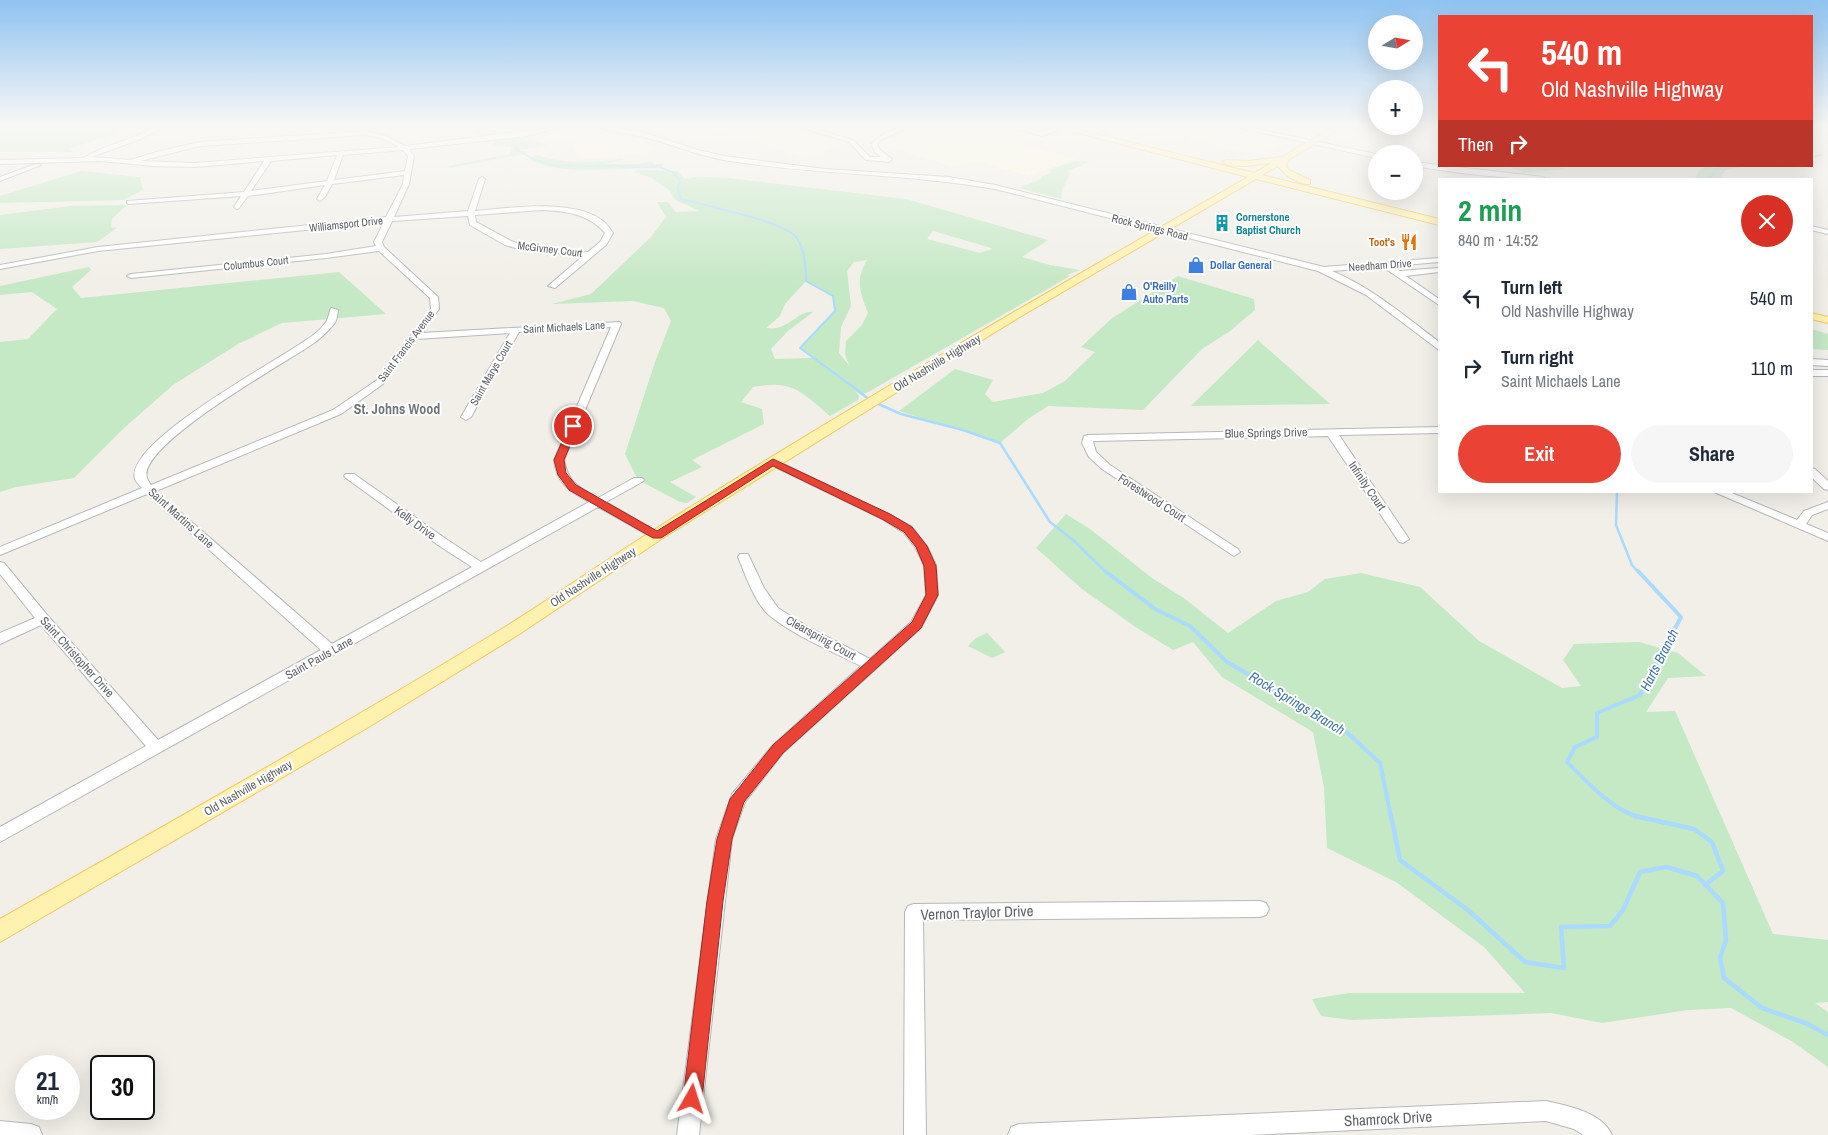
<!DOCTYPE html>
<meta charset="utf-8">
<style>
:root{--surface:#fff;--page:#f6f6f7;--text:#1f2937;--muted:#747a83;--accent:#ea4335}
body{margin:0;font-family:"Archivo Narrow",sans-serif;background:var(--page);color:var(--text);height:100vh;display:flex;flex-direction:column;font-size:19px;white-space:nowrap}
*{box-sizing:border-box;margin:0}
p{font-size:16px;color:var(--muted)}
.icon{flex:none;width:28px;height:28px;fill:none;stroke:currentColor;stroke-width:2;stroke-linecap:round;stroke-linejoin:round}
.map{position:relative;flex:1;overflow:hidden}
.sheet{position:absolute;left:1438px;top:178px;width:375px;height:315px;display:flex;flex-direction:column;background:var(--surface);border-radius:0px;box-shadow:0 5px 20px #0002}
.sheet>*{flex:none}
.guide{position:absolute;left:1438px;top:15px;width:375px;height:152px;border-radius:0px;box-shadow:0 5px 20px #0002;background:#ea4335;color:#fff;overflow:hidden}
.needle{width:32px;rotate:79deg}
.buttons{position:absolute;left:1368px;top:15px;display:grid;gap:10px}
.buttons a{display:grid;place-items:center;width:55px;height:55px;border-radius:50%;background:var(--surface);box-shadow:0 5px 20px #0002;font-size:25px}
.speed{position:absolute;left:15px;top:1055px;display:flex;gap:10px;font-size:25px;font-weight:700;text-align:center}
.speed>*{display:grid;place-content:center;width:65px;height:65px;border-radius:50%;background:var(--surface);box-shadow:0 5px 20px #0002;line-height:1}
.speed small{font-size:12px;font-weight:400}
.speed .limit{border:2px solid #111;border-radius:8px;background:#fff;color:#111}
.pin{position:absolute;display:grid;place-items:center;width:42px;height:42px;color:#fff;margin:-21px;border:2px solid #fff;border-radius:50%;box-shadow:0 1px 5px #0007}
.me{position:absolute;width:55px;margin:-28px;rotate:6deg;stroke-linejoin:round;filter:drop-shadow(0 0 4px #0008)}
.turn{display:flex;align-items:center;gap:18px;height:105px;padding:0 20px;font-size:22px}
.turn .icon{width:65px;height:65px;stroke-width:2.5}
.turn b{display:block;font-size:35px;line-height:42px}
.then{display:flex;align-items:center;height:48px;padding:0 20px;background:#0003;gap:10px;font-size:19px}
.round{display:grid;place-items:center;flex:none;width:52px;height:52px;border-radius:26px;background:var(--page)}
.overview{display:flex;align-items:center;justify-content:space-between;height:85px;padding:0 20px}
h1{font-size:30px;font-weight:700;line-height:38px;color:#1e9e55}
.cta{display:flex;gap:10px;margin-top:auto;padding:10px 20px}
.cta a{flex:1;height:58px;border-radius:30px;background:var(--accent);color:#fff;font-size:20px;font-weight:700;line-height:58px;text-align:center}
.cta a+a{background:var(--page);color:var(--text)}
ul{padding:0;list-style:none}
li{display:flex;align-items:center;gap:15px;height:70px;padding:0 20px}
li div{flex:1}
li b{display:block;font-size:19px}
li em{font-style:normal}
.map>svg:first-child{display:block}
.commercial{fill:#fef7e0}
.green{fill:#c5e8c5;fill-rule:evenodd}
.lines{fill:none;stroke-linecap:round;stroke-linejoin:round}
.stream-far3{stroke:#aadaff;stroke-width:2}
.stream-far2{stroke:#aadaff;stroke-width:2.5}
.stream-far1{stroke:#aadaff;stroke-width:4}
.stream{stroke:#aadaff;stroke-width:4.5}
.minor-casing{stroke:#b5b8bc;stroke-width:2}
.major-casing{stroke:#f2c960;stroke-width:2}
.minor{fill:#fff;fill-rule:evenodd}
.major{fill:#fff2af;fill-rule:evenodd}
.route{fill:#ea4335;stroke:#982c22}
.labels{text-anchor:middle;stroke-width:4;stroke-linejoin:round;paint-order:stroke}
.far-culture-label{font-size:11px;font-weight:bold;fill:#0d838f;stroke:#fff;text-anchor:start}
.far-street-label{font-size:11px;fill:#5f6368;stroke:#fff}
.far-food-label{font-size:11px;font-weight:bold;fill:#c56008;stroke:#fff;text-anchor:end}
.far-shop-label{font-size:11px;font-weight:bold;fill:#366cbe;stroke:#fff;text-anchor:start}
.street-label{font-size:12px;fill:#5f6368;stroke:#fff}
.neighbourhood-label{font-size:14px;font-weight:bold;fill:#70757a;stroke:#fff}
.water-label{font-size:14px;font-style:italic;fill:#4174aa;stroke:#fff}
.near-street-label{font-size:15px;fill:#5f6368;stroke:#fff}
</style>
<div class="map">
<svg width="1828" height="1135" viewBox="0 0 1828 1135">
<rect width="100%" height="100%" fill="#f1efe8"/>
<g class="commercial">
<polygon points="572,127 586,127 634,136 658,149 644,153 590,159 580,156 573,148 576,142 545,136"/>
<polygon points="709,127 952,127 958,129 1028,127 1052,134 1022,144 1076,159 1028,176 982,162 950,166 863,138 805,157 705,128"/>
<polygon points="1133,127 1339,127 1315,142 1297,139 1265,153 1242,152"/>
</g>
<g class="green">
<polygon points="0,127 126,127 115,134 69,149 73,152 0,152"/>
<polygon points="458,127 518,127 521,134 486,138"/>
<polygon points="526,136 547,145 521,150 529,153 450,168 447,166 510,154 511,147 492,146 495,140"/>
<path d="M538 155C571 166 595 162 628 158L604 164H638L651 162 654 164H663L662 167 657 168C627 167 552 177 529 158Z"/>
<polygon points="1076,161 1089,162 1068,171 1070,174 1062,190 1061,199 1019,188 1041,179 1041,177 1050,173 1052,169"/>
<polygon points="1507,166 1557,166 1565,169 1524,173"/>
<polygon points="1706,166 1747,166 1726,170 1719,179 1695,179 1699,170"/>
<path d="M637 170 677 171 685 179 694 177 729 178 906 199 1048 240 1022 257 1050 265 1080 270 1067 275 1070 276 870 391 861 395 855 391 859 396 858 400 830 416C802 392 792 379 753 387L741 402 762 409 764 424 692 460 702 467 670 482 696 497 687 503 680 502 638 480 625 454 655 362 671 321 664 308 633 301 552 304 591 294 651 237 666 217 657 202H668L676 212 700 211 675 200 670 191 652 178 634 172ZM933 231 991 248 992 249 980 253 927 239ZM867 260C855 280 860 292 868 313L862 325 846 341 845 354 849 365 839 353 841 327 851 306 847 271 854 262ZM806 281 833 296 835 311 800 348 812 358 775 359 771 349 788 331 813 312C798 310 788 332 766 328L780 316 785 304Z"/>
<polygon points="81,171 140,177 143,190 123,200 0,203 0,196"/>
<polygon points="127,205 112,219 111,227 117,228 97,242 0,249 0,215 71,206"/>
<polygon points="89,267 91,270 72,287 81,298 339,272 386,314 282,323 238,344 173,385 123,429 74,478 16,487 0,492 0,342 28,339 57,309 32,292 0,295 0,286"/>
<polygon points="1178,276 1254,299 1255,310 1230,331 1202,349 1143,410 1048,406 1028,419 1000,443 899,411 955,369 993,380 985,394 993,402 1043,393 1065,381 1095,352 1081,347 1111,319"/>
<polygon points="1811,329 1828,334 1828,350 1811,349"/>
<polygon points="1258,340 1330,404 1191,406"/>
<polygon points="1066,514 1090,529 1152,578 1185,599 1228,633 1276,601 1308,592 1325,579 1361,573 1420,587 1479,641 1562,688 1581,686 1563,660 1574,644 1639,642 1678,653 1706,676 1668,678 1646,712 1675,711 1773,934 1828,940 1828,1002 1815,1003 1828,1012 1828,1067 1793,1042 1731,1008 1688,1010 1602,1023 1551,1013 1351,1020 1321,1016 1312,999 1349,993 1525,993 1484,947 1396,882 1327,848 1324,787 1313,732 1222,677 1193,642 1173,650 1137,628 1082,589 1036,548"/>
<polygon points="987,633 1005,652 992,658 968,646 976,638"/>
</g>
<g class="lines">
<g class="stream-far3">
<path d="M485 127 517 142 516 149 533 159 552 165 659 167 672 172 680 180 678 189 681 199C704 205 781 221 795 236 805 247 806 268 806 281L833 296 835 311 800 348 849 384"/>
<polyline points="1811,157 1822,155"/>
<polyline points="1710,179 1716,169 1722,166"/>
</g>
<g class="stream-far2">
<polyline points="848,383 870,400"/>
<polyline points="876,403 901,414 963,430 1000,443 1050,522 1073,540 1107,573"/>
<polyline points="1617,491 1616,525 1632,565 1639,573"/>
</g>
<g class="stream-far1">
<polyline points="1105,571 1155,609 1190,626 1227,662 1343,729 1380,763 1391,817"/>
<path d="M1638 571 1681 617 1640 695 1597 713V737L1575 747 1567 762C1586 781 1614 812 1640 817"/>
</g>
<g class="stream">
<polyline points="1391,816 1400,860 1469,911 1525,962 1564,968 1561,927 1610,926 1623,910 1640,872 1666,867 1697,876 1723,903 1726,940 1720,958 1724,978 1762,1008 1808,1024 1828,1035"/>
<polyline points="1635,816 1694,829 1712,842 1723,871 1705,885"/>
</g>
<g class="minor-casing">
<g id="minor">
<path d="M155 127H162L143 138 92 157 130 160 160 151 200 142 364 131 386 136 405 146 559 127 528 136 409 149 414 156 409 184 394 217 468 211 479 179 482 177 485 179 475 211C510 208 574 198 603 221 607 224 610 229 613 233L606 245 555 288 548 286 583 256 519 249 505 245 470 225 468 216 392 221 382 242 384 247 438 297 439 309 422 333 620 322 621 324 564 460C568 483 579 487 598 498L634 478H642L644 480 642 482 606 502 663 535 661 538H653L598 507 0 842V827L146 746 41 625 0 644V633L35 618 0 574V562L4 563 48 616 158 740 321 650 147 494 0 555V547L142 488C140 486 136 482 135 479 124 442 279 360 306 340 313 336 321 329 326 322 329 318 329 312 331 308L338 310C337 315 337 321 334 324 328 331 319 340 311 345 285 363 137 445 147 478 147 479 150 484 151 485L333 410 377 380 431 309 430 298 379 251 326 258 131 278 127 276 131 274 326 254 376 246 374 242 384 222 98 251 0 269V265L98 247 386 217 403 184 404 175 332 184 325 197 320 201 317 199 325 185 248 196 239 208 237 209 234 207 241 196 129 204 127 203V201L244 192 264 161 195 167 154 166 100 161 0 164V160L83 158 101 149 139 135ZM364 135 382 138 399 147 195 163 140 161 200 146ZM403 150 408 156 405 171 334 180 343 155ZM337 155 327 181 251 191 271 161ZM542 210C566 211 589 214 605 233L600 242 588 252 523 245 511 241 476 222 475 215ZM611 327 554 460C557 484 569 491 589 502L481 562 446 539 354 474H346L344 476 346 478 438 545 472 567 332 644 156 491 341 414 383 384 417 339 510 333 461 417 466 420 471 417 519 332Z"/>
<path d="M600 127H613L645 133 698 150 724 156 825 169 949 177 995 185 1324 267 1439 258V262L1393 266 1400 271 1439 268V272L1406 276 1439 299V305L1383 267 1332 271C1372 288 1405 316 1439 342V350L1366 295 1318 271 995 189C905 173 814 175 724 160 696 155 671 144 644 137 630 133 613 134 600 127Z"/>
<path d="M799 127H809L853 140 870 157H881L875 152 871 144C880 134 896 127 909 127L881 140 877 144 880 150 892 159 889 162 866 160 849 142Z"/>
<polygon points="952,127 973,127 970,129"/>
<polygon points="1010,127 1021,127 1042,132 1055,128 1058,130 1042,136"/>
<polygon points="1236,127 1248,127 1376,154 1376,158"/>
<path d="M1414 162 1543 177 1546 179C1502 179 1457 173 1414 166Z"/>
<polygon points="36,164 41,165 0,181 0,177"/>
<polygon points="1811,226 1828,230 1828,234 1811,230"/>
<polygon points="1811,359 1828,360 1828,366 1811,365"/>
<rect x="1811" y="370" width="17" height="6"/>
<polygon points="1439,427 1439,433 1339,435 1409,539 1403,543 1399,542 1328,436 1093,441 1096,452 1110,465 1238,549 1240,552 1234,556 1102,469 1089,457 1082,443 1084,436 1088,435"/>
<path d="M773 459 890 515 912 527 927 546 936 565 938 595 921 628 783 753 745 802 732 839 699 1135H677L716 839 732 794 773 745 861 666C832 651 794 636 769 615 755 603 745 574 738 557L740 554H748L764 588 778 608 808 627 870 659 911 622 926 595 924 565 915 547 904 533 882 519 769 464 768 462 769 460Z"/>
<polygon points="1811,468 1815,469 1828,481 1828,490 1824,489 1811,477"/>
<polygon points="1712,491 1727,491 1797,520 1804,511 1828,502 1828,509 1812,515 1806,524 1828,533 1828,541"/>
<polygon points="1260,901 1266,903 1269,909 1266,915 1260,917 923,920 926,1135 904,1135 905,912 908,906 914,904"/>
<path d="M1546 1101C1568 1106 1602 1112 1612 1135H1583L1574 1129 1546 1121 1250 1135H1008L1011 1127 1019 1124Z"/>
<polygon points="0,1121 31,1124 39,1127 42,1135 0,1135"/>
</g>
</g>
<g class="major-casing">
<g id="major">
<path d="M1055 127H1068L1254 173 1272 163C1258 164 1234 170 1222 162L1226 160 1247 161 1282 157 1333 127H1343L1288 160 1286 166 1289 170 1310 180V184C1299 185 1284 175 1278 166L1262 175 1439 219V225L1256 179 1018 318 873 407 663 538 521 633 367 728 0 942V919C169 823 339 728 505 627 555 596 603 562 652 531 847 408 1047 292 1248 177Z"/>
<polygon points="1811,313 1828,317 1828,323 1811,319"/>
</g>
</g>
<use href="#minor" class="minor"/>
<use href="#major" class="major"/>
</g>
<linearGradient id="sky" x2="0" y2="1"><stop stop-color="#8fc3f1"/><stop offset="0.44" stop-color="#f9f8f5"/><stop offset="1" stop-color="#f9f8f5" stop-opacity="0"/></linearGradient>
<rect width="1828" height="286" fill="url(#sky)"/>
<polygon class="route" points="573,423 578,426 564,460 566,473 576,485 657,531 773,459 890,514 912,527 927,546 936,566 938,595 921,628 783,753 744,802 732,839 723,901 702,1099 699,1106 692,1109 686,1106 683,1099 707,901 717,839 730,799 773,745 912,622 926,595 924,566 916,547 904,532 882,519 773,466 661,538 653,538 569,490 558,475 554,460 569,426"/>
<defs>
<g id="building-bare" transform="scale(1.35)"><path d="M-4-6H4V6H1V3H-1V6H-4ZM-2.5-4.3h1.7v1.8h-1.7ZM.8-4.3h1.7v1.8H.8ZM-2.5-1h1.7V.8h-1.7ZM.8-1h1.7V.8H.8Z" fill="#0f9aa8" stroke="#fff" stroke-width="2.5" paint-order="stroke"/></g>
<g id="restaurant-bare" transform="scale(1.35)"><path d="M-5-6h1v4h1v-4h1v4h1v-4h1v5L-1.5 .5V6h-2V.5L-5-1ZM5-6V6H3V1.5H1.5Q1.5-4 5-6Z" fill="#e8710a" stroke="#fff" stroke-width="2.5" paint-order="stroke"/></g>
<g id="shop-bare" transform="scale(1.35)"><path d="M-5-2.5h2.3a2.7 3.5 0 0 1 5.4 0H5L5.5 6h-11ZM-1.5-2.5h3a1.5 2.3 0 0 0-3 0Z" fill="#3f7fe0" stroke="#fff" stroke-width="2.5" paint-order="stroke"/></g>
</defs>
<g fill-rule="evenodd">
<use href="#building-bare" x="1222" y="223"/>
<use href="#restaurant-bare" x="1409" y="242"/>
<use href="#shop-bare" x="1196" y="265"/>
<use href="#shop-bare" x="1129" y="292"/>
</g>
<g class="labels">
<g class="far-culture-label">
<text x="1236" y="221">Cornerstone<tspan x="1236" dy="13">Baptist Church</tspan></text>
</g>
<g class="far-street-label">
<text transform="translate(346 224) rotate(-6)" y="4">Williamsport Drive</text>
<text transform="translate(1150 227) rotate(14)" y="4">Rock Springs Road</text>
<text transform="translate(550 249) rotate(7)" y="4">McGivney Court</text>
<text transform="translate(256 263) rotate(-6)" y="4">Columbus Court</text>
<text transform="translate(1380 265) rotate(-4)" y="4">Needham Drive</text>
<text transform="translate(564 327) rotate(-3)" y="4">Saint Michaels Lane</text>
<text transform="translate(406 346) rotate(-53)" y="4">Saint Francis Avenue</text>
<text transform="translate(491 373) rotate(-60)" y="4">Saint Marys Court</text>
</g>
<g class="far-food-label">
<text x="1395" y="246">Toot's</text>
</g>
<g class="far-shop-label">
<text x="1210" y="269">Dollar General</text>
<text x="1143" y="290">O'Reilly<tspan x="1143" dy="13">Auto Parts</tspan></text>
</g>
<g class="street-label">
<text transform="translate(937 363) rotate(-31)" y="4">Old Nashville Highway</text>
<text transform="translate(1266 433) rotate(-1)" y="4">Blue Springs Drive</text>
<text transform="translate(1367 486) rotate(56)" y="4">Infinity Court</text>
<text transform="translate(1152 498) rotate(33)" y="4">Forestwood Court</text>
<text transform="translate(181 518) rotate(42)" y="4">Saint Martins Lane</text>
<text transform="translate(415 523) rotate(36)" y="4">Kelly Drive</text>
<text transform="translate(593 577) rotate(-33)" y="4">Old Nashville Highway</text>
<text transform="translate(821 638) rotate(29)" y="4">Clearspring Court</text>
<text transform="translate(77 657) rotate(48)" y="4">Saint Christopher Drive</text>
<text transform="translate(319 658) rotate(-29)" y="4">Saint Pauls Lane</text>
<text transform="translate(248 788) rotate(-30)" y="4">Old Nashville Highway</text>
</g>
<g class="neighbourhood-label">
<text x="397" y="414">St. Johns Wood</text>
</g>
<g class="water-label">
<text transform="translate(1659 660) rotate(-63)" y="5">Harts Branch</text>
<text transform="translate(1297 703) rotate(31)" y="5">Rock Springs Branch</text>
</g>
<g class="near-street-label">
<text transform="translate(977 913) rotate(-2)" y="5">Vernon Traylor Drive</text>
<text transform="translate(1388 1119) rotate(-3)" y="5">Shamrock Drive</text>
</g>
</g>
</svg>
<div class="buttons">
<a><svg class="needle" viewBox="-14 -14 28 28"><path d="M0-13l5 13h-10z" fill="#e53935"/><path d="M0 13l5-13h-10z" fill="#747a83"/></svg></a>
<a>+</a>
<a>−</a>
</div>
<div class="speed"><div>21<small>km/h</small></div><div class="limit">30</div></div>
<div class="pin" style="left:573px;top:426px;background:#d93025"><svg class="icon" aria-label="arrive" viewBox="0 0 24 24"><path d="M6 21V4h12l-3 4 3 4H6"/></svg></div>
<svg class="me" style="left:692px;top:1099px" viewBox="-20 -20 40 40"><path d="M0-17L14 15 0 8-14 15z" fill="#ea4335" stroke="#fff" stroke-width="4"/></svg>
<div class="guide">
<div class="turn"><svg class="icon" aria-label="left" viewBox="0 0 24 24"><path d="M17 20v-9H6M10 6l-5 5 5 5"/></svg><div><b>540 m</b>Old Nashville Highway</div></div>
<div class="then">Then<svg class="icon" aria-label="right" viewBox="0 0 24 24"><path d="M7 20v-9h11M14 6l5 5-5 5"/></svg></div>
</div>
<section class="sheet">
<div class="overview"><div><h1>2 min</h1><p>840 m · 14:52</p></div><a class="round" style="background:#d93025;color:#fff"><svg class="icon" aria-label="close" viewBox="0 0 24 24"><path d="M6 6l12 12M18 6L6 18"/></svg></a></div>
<ul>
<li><svg class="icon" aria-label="left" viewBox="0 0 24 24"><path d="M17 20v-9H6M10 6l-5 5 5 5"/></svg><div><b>Turn left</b><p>Old Nashville Highway</p></div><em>540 m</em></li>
<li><svg class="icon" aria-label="right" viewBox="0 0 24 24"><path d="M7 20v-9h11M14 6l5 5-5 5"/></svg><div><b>Turn right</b><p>Saint Michaels Lane</p></div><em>110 m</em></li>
</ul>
<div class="cta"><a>Exit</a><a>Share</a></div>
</section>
</div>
